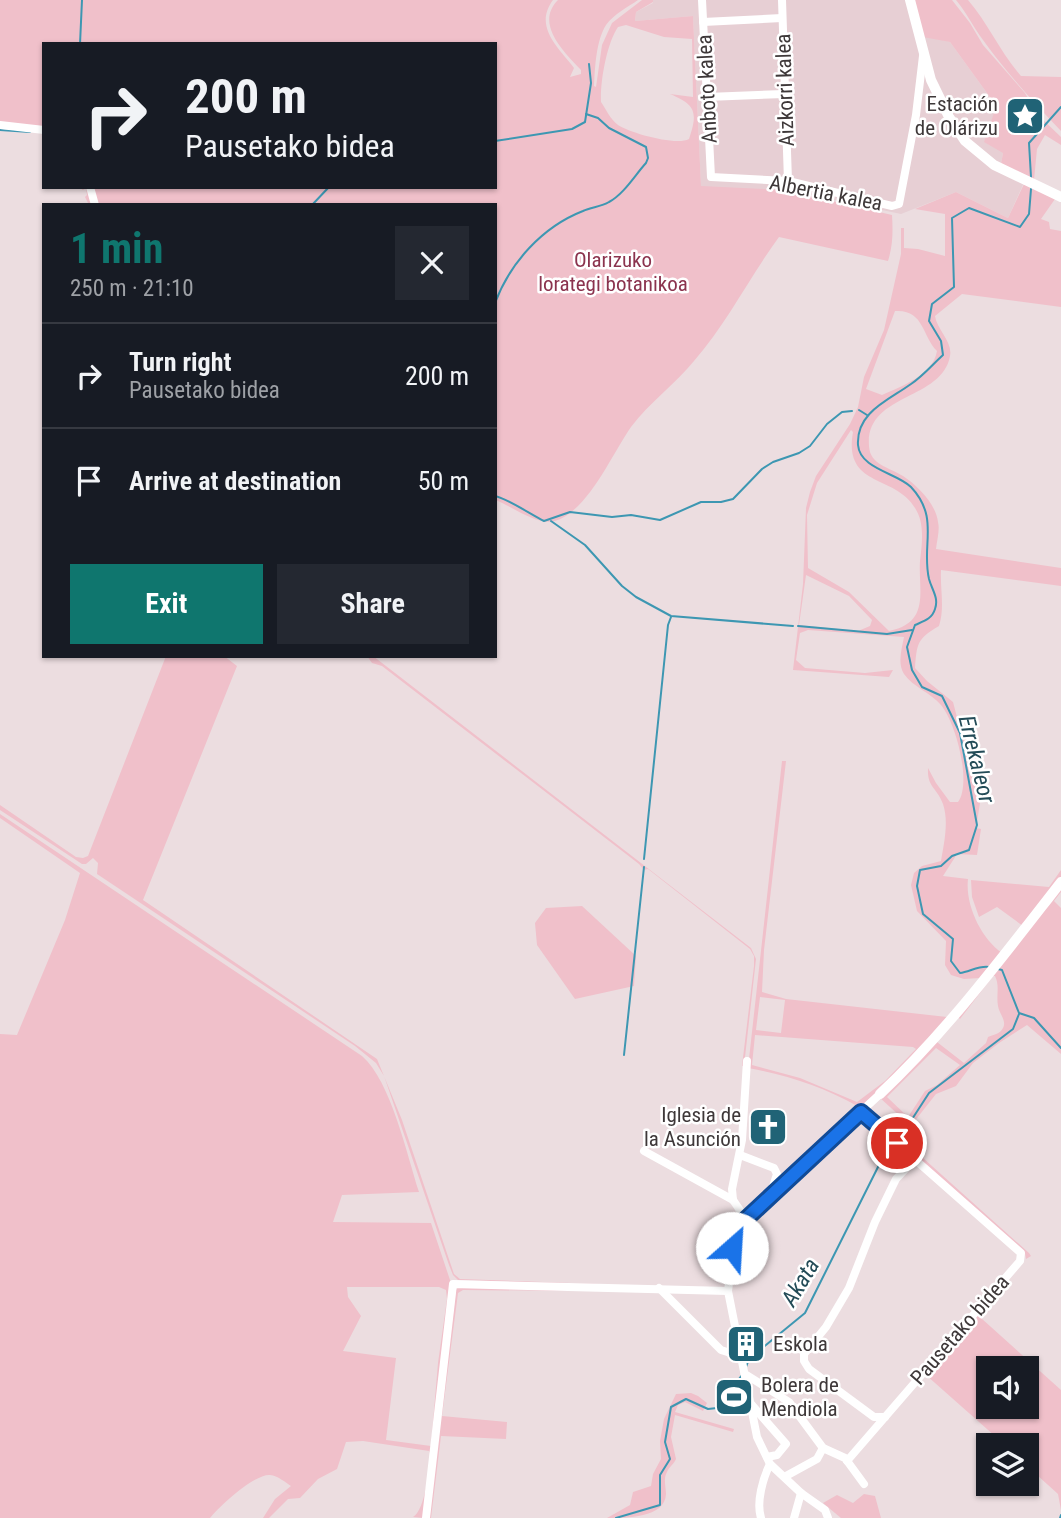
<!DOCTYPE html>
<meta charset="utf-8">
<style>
:root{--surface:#171b24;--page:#242831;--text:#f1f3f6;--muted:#9ea1a6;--line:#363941;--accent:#0f766e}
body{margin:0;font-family:"Roboto Condensed",sans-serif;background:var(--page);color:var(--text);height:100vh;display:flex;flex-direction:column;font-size:26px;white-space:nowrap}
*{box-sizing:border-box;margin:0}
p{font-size:23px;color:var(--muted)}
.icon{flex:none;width:38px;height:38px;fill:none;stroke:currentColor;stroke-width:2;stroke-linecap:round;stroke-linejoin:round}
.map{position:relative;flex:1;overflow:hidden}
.drawer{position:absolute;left:42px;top:203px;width:455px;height:455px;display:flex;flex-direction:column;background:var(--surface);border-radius:0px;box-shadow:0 2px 5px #0004}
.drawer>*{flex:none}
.top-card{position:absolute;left:42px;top:42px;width:455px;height:147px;border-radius:0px;box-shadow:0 2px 5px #0004;background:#171b24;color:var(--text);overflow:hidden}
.controls{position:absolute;left:976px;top:1356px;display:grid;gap:14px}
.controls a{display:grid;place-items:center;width:63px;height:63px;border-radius:0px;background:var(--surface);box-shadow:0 2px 5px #0004;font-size:35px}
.pin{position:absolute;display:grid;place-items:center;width:60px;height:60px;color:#fff;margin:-30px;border:4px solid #fff;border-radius:50%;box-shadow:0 2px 7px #0007}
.me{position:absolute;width:77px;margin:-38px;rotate:26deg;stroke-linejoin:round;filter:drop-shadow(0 0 5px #0008)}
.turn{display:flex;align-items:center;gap:24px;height:147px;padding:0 28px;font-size:32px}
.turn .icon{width:91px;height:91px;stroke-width:2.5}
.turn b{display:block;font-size:49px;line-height:60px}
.round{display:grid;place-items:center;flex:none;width:74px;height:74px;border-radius:0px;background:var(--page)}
.head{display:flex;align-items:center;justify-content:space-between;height:119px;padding:0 28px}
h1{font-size:42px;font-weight:700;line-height:52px;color:var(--accent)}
.action{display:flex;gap:14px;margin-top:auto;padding:14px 28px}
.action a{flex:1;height:80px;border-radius:0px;background:var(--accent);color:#fff;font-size:28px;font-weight:700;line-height:80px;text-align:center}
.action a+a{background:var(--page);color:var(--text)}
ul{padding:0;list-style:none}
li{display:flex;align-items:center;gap:21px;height:105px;padding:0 28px;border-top:2px solid var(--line)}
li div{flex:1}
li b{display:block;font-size:26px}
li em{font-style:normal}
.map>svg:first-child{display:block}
.built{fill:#e7cfd4}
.green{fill:#f0c0ca;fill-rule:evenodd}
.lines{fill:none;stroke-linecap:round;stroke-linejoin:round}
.stream{stroke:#3d97b2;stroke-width:2}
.street{stroke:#fff;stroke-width:8}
.secondary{stroke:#fff;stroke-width:10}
.route-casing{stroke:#114b97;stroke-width:18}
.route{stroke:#1a73e8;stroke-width:12}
.labels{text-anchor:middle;stroke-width:5;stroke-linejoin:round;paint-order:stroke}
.street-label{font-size:21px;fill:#3e3839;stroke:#fff}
.poi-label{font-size:21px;fill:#3e3839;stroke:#fff;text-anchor:end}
.park-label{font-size:21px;fill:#8b334e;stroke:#fff}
.water-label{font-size:23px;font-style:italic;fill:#234b57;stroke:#fff}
</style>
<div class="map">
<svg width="1061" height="1518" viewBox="0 0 1061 1518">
<rect width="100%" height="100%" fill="#ecdde0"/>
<polygon class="built" points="653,0 915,0 939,39 950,42 992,100 1003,153 1001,164 1026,178 1008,218 956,192 901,214 792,191 701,187 693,16 635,21 636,12 653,3"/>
<g class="green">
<path d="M0 0H553C533 27 559 48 574 68L570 77 581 74V70C565 53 534 24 558 0H638C628 7 614 14 606 25 596 41 595 67 594 86L596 87 602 45 612 23 642 0H653V2L636 12 635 21 693 16 701 186 785 190 892 215C893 231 893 245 888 261L779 237C749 278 727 323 694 361 675 384 649 403 631 427 612 454 588 511 555 521 537 526 512 506 495 500V205H89L85 197 87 195 86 188 83 190 79 187H495V44H44V127L0 123ZM626 25 664 37 692 39 693 97 670 94C696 105 698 112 689 139 676 146 630 133 618 125 610 119 606 109 601 102 600 81 607 43 618 27Z"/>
<polygon points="915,0 952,0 970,23 983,45 1025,93 1038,115 1061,137 1061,145 1045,135 1037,149 1034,180 1001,164 1003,153 984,142 994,113 992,100 950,42 923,37"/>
<path d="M956 0H968C988 23 1000 52 1021 76L1061 77V131C1034 103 1006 72 983 40 973 27 967 13 956 0Z"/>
<path d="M1024 184 1055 199 1041 219 1049 222 1050 229 1061 231V307L962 294 935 316C937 330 953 342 950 356 942 401 865 393 869 446 870 465 889 467 903 476 917 485 936 504 938 522 940 530 937 540 936 549L1061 568V586L941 570C940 590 945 607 939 626 917 639 917 643 915 668L927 681 953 702 958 721 978 763 976 789 981 797 976 828 981 829 977 855 957 854 943 876 968 879C965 905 981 938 1002 953L947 1022 878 1092 859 1107C821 1086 790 1076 748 1068L782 761H786L764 950 762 992 786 999 947 1017 980 978 964 979 951 975 945 965 946 941 917 911 911 885 914 873 922 866 941 861C944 843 949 822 943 804 937 787 927 788 928 768L936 783 950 802H958C972 783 956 723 941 705 931 693 913 687 904 674 897 663 902 648 904 637L808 630 800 633 796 660 805 668 865 673 893 670 889 677 793 670 803 584 806 508 810 492 816 476 850 424 858 407 864 377 884 330 901 254V228H904V248L918 249 945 256V214L915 209 956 192 1008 218ZM895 311C924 309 922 336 937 351 933 375 902 386 882 395L866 389ZM851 430 853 432C843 488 895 474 915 508 925 523 922 544 920 561 918 590 931 623 889 631L849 592 808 568 807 515 817 483ZM806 575 849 596 872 620 870 626 858 631 799 625ZM760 997 785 1000 781 1033 756 1030ZM755 1035 913 1047 916 1049 885 1081 857 1102 800 1078 752 1065Z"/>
<polygon points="166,656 224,656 237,666 143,900 377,1059 402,1120 454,1274 460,1279 627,1285 458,1280 453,1275 449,1265 384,1076 376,1063 355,1046 97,874 98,863 93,858 86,864 82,864 0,810 0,805 76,857 83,858 88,856"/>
<polygon points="367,656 373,656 751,948 756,959 744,1066 742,1066 754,966 754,956 750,949 648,869 644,870 639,864 382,666 372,663"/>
<path d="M0 814 362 1056C391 1081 407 1155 419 1192L342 1195 333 1222 431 1223 451 1283 424 1518 413 1517C426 1509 428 1470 431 1455L429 1451 363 1441 346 1442 337 1469 318 1479 300 1498 288 1499 269 1518H263L275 1499 291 1486C285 1482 278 1476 270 1475 254 1474 220 1506 210 1518H0V1034L17 1035 65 920 80 873 0 818ZM347 1287H439L446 1290 447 1299 438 1363 431 1446 386 1440 396 1358 343 1351 361 1316 348 1297Z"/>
<polygon points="1061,870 1061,878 1023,926 997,907 979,917 972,897 971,880 1049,887"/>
<path d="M1061 886V892L1054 901 1061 908V1054L1027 1025 999 1043 973 1063 956 1086 936 1094 906 1132 903 1140 1029 1253 1031 1256 1026 1259 1025 1253 889 1132 902 1118 879 1097 937 1042 964 1063 986 1043 988 1037C993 1035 1000 1034 1003 1028 1007 1021 999 1013 998 1006 996 995 1000 986 995 976H993L960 1019 958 1017ZM936 1048 960 1065 937 1085 925 1091 908 1117 887 1097Z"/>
<polygon points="582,906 636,956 634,986 575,999 537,945 535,923 546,908"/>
<polygon points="458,1287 586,1291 463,1290 458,1293 442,1416 507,1422 506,1439 441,1436 431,1518 428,1518 456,1290"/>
<path d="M983 1309 981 1318 1061 1390V1510L1058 1494 1027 1466V1446L1005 1445 926 1375ZM989 1368H1027V1407H989Z"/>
<path d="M691 1393 698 1396 707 1403 703 1411 685 1402 678 1405 675 1412 734 1429 733 1432 675 1415 671 1437 676 1459C674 1464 669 1467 667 1472 663 1478 666 1487 666 1494 665 1518 626 1518 607 1518L630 1505 633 1492 651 1486 653 1474 661 1459 660 1441 664 1419 676 1394Z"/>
<polygon points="864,1494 875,1496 881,1518 841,1518 823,1503 837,1495 853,1503"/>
</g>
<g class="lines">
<g class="stream">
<polyline points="80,44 82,0"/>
<polyline points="0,130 30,132"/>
<polyline points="495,141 572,129 585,122 591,83 589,64"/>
<polyline points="1031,177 1029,143 1061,107"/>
<polyline points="312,205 329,187"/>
<path d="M495 303C510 263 542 227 583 211 591 207 601 207 609 202 624 194 635 175 646 163L648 158 646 147 609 128 598 118 586 114"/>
<polyline points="859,410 867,415"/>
<path d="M495 496C506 498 532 515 544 521L570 512 612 517 631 515 660 520 701 502H721L733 499 762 469 773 462 799 453 810 446 827 424 842 412 852 411"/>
<polyline points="551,521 585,545 622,586 636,597 671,616 793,626"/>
<polyline points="798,626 887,634 912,630"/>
<polyline points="644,859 668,625 671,617"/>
<path d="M989 967C980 965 969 972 960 973L951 961 953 939 923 914 917 886 920 870 941 866 952 856 969 850 977 825 960 733 942 696 922 687 912 670 907 647 915 625C924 621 932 619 935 609 939 598 932 590 929 579 921 545 940 518 911 487 897 473 860 469 858 445 856 412 889 400 911 384 923 376 933 364 943 355L941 341 929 321 932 304 954 287 952 218 969 208 1020 227 1029 214 1031 189"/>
<polyline points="998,969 1002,970 1019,1013 1034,1018 1061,1048"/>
<polyline points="624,1055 644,867"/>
<polyline points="897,1137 905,1130 929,1093 1013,1029 1019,1014"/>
<polyline points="746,1367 749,1359 805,1313 890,1143"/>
<polyline points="616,1518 660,1505 660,1475 670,1459 665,1442 671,1407 686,1399 708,1409 717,1408 742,1375"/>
<polyline points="1060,1518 1061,1515"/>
</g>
<g class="street">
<polyline points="702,0 711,177 788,181 892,206 899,204 916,115 923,56"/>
<polyline points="782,0 788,181"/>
<polyline points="703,22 782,18"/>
<polyline points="707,97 784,94"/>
<polyline points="0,125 44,130"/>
<polyline points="90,187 95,205"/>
<polyline points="644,1151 733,1200"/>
<polyline points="740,1155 774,1168 777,1174 770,1196"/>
<polyline points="746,1219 733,1200 732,1189 742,1140 747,1061"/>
<polyline points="659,1288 721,1350 740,1356"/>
<polyline points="745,1374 789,1402 823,1448 845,1458 864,1484"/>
<polyline points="751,1404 786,1444 777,1455 767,1457"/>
<polyline points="885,1417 874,1417 809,1369 804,1361 804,1354 826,1327 849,1288 875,1222 896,1179 915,1159"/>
<polyline points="847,1461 1020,1261 1021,1253 861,1112"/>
<polyline points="786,1476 817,1459 823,1448"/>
<polyline points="426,1518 453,1284 728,1291"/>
<path d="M761 1518C756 1502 763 1478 770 1464"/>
<polyline points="794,1518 801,1493"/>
<polyline points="828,1518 825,1510 801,1493 770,1464 757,1437 728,1291 735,1238 746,1219 880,1094"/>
</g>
<g class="secondary">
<polyline points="910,0 931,80 949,117 965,141 994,165 1061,197"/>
<path d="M880 1094C948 1030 1004 955 1061 882"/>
</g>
</g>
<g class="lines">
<g class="route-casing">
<polyline id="route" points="732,1248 739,1228 746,1219 861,1112 897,1143"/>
</g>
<use href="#route" class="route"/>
</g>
<defs>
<g id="sight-square" transform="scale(2.0125)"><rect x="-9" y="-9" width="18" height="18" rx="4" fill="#206376" stroke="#fff"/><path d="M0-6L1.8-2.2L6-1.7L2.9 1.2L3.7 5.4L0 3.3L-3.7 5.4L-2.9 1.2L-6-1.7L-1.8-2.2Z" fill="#fff"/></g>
<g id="church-square" transform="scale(2.0125)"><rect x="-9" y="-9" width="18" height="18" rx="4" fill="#206376" stroke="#fff"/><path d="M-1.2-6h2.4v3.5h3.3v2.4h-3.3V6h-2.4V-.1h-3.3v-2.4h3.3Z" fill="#fff"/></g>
<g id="building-square" transform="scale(2.0125)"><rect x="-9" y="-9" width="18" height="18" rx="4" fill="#206376" stroke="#fff"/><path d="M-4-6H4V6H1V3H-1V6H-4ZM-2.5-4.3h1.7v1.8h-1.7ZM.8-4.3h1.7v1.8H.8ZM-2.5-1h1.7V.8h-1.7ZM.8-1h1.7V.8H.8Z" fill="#fff"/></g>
<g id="stadium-square" transform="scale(2.0125)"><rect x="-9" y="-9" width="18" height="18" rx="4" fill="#206376" stroke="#fff"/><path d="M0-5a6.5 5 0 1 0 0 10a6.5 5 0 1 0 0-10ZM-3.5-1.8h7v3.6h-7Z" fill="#fff"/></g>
</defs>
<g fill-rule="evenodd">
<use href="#sight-square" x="1025" y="116"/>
<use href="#church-square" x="768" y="1127"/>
<use href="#building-square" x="746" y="1344"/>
<use href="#stadium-square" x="734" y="1397"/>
</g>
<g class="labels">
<g class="street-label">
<text transform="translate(707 89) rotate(-93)" y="7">Anboto kalea</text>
<text transform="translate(785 90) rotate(-92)" y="7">Aizkorri kalea</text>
<text transform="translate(826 193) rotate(11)" y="7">Albertia kalea</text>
<text transform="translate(960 1330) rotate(-49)" y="7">Pausetako bidea</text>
</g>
<g class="poi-label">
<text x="998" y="111">Estación<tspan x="998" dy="24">de Olárizu</tspan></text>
<text x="741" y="1122">Iglesia de<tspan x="741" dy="24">la Asunción</tspan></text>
<text x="773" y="1351" text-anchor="start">Eskola</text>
<text x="761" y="1392" text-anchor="start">Bolera de<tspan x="761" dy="24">Mendiola</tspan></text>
</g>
<g class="park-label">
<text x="613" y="267">Olarizuko<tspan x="613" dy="24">lorategi botanikoa</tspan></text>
</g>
<g class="water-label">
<text transform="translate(977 759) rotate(76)" y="8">Errekaleor</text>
<text transform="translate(800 1282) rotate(-59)" y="8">Akata</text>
</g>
</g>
</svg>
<div class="controls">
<a><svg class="icon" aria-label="sound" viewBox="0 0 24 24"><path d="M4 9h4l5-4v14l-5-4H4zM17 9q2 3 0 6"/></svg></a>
<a><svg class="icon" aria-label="layers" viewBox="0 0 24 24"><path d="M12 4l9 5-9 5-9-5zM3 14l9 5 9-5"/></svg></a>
</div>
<div class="pin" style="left:897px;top:1143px;background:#d93025"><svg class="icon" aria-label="arrive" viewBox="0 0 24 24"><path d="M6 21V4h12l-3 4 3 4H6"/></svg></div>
<svg class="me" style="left:732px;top:1248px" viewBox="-20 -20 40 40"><circle r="19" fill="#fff"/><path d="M0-13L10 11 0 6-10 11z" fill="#1a73e8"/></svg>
<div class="top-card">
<div class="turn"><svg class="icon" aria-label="right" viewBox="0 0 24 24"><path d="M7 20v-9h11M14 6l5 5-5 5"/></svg><div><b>200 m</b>Pausetako bidea</div></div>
</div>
<section class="drawer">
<div class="head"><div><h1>1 min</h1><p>250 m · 21:10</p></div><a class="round"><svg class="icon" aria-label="close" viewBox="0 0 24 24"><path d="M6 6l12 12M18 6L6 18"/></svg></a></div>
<ul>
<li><svg class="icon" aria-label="right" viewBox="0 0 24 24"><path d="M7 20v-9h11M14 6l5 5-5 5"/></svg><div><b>Turn right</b><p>Pausetako bidea</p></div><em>200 m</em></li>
<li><svg class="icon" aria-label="arrive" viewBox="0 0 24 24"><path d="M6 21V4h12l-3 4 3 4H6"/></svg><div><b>Arrive at destination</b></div><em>50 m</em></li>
</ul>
<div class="action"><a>Exit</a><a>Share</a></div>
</section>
</div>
